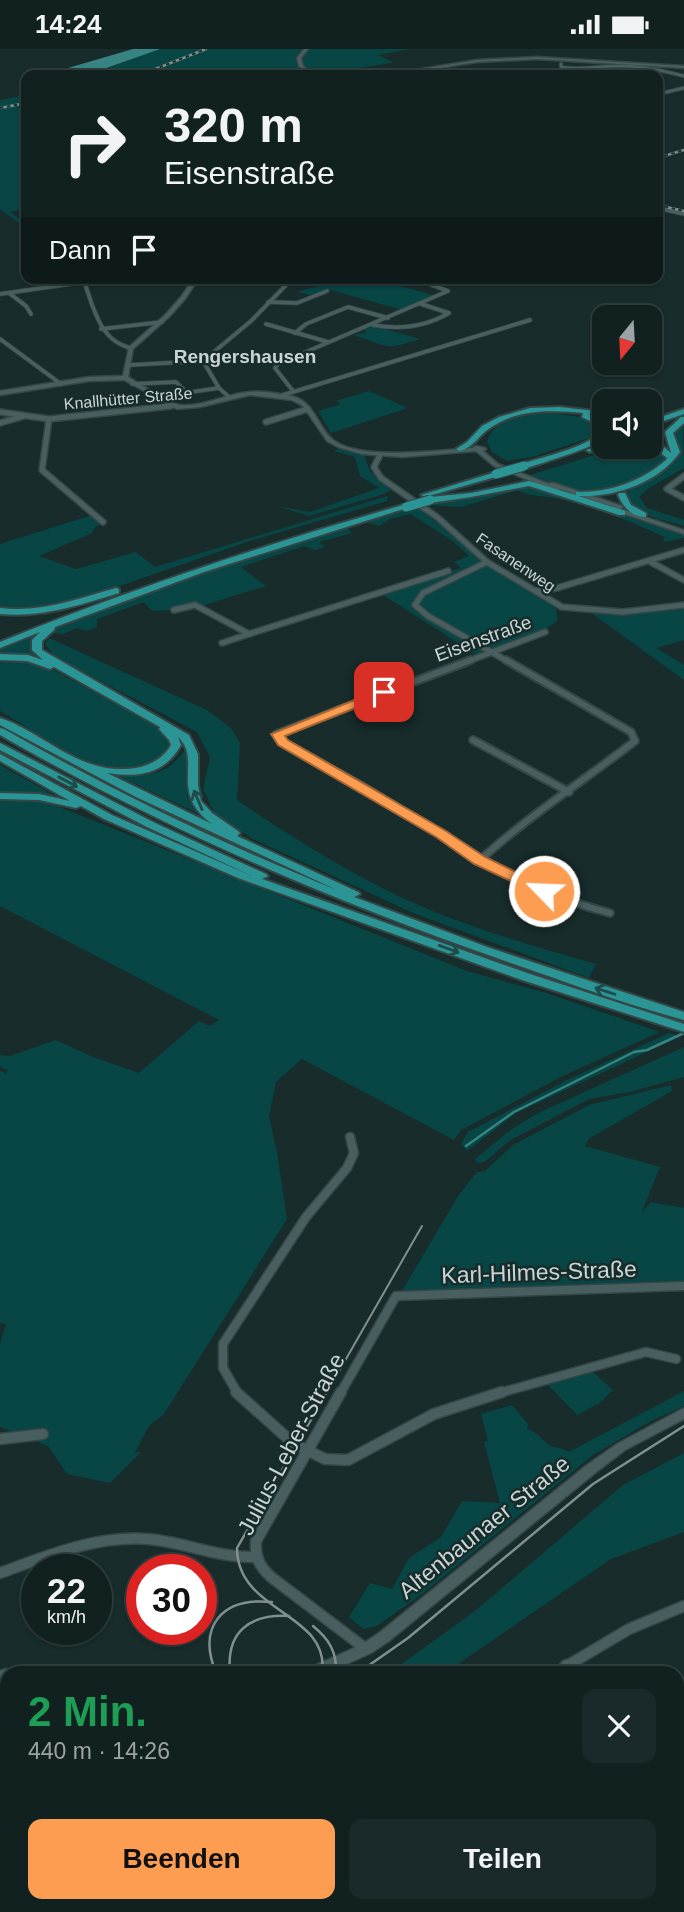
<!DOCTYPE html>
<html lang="de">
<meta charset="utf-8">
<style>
:root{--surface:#112120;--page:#1a2929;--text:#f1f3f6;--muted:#9ca3a5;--line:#303e3e;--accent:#fc9d52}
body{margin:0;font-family:Helvetica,sans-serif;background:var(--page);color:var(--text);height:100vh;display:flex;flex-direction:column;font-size:26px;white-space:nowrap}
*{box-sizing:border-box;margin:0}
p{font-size:23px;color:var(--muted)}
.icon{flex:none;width:38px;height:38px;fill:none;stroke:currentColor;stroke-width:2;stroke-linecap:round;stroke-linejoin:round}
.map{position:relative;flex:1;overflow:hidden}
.drawer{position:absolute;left:0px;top:1617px;width:684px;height:247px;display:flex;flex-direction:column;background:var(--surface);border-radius:21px 21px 0 0;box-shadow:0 2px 5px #0004,0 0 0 2px var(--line)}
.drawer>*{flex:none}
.hud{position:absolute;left:21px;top:21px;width:642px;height:214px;border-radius:14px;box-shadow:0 2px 5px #0004,0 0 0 2px var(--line);background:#112120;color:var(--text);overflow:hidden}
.needle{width:46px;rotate:198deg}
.buttons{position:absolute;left:592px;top:256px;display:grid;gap:14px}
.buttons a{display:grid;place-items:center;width:70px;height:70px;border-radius:14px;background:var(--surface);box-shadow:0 2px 5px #0004,0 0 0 2px var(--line);font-size:35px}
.speed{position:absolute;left:21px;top:1505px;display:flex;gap:14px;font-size:35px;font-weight:700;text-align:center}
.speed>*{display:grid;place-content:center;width:91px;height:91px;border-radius:50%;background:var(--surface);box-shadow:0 2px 5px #0004,0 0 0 2px var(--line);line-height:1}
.speed small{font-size:18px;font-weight:400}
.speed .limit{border:10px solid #d22;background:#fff;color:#111}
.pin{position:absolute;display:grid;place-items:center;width:60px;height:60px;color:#fff;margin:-30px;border-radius:14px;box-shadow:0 4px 10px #0006}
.me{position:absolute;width:77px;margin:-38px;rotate:294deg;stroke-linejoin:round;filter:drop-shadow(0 0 5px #0008)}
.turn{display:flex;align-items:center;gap:24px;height:147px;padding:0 28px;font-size:32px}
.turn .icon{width:91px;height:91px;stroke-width:2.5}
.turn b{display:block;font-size:49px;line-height:60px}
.then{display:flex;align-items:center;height:66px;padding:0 28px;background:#0003;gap:14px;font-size:26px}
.round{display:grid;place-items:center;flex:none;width:74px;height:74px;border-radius:14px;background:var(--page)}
.headline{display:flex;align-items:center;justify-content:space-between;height:119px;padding:0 28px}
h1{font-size:42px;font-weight:800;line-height:52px;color:#1e9e55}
.button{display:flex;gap:14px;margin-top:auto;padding:14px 28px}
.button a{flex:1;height:80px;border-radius:14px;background:var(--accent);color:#111;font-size:28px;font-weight:800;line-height:80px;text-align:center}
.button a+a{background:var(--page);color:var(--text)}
.status{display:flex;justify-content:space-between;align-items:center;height:49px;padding:0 35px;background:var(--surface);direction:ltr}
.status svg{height:19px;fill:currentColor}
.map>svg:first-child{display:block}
.green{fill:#084545}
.water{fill:#388483}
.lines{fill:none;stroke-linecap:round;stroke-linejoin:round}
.stream{stroke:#388483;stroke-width:2.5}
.street-far5-casing{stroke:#354646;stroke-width:4.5}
.street-far4-casing{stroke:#354646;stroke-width:5}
.street-far3-casing{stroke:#354646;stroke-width:8}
.street-far2-casing{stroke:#354646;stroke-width:10}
.street-far1-casing{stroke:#354646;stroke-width:11}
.street-casing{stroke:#354646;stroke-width:13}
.secondary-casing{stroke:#354646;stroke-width:3}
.highway-casing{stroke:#354646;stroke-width:4}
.street-far5{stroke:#495f5f;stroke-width:2.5}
.street-far4{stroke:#495f5f;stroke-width:3.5}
.street-far3{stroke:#495f5f;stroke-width:5}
.street-far2{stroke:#495f5f;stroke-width:6}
.street-far1{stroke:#495f5f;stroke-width:8}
.street{stroke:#495f5f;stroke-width:10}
.secondary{fill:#495f5f;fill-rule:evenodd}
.highway{fill:#2a9594;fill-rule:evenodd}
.tram-far1{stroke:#80908f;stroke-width:2}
.tram{stroke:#80908f;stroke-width:2.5}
.rail-casing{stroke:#80908f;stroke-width:2.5}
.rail{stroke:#172c2b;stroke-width:2;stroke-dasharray:3.5;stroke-linecap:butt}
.highway-bridge-casing{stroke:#354646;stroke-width:11;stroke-linecap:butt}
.highway-bridge{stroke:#2a9594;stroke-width:9}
.oneway{stroke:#1d4c4a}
.route{fill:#fc9d52;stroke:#a46635;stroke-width:2}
.labels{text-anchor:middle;stroke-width:5;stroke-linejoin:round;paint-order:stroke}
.far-street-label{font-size:16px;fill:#c8d5d4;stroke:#172c2b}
.far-quarter-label{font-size:19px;font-weight:bold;fill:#c8d5d4;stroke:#172c2b}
.street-label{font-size:19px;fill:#c8d5d4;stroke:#172c2b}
.near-street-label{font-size:23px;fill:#c8d5d4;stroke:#172c2b}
</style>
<div class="status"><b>14:24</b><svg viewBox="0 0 49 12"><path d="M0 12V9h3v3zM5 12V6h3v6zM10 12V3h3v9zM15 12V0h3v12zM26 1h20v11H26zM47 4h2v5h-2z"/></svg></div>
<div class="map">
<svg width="684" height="1863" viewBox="0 0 684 1863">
<rect width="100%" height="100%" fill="#172c2b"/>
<g class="green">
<polygon points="158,0 411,0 378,6 393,13 391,14 314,26 90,26"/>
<polygon points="26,46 26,159 10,163 26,175 26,179 0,160 0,51"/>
<path d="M330 229H370L437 247 402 261 327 240 312 246 297 243C310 238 320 239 332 233Z"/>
<path d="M374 277 420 290C380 303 389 296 353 286L367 283 363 281Z"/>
<polygon points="369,342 408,359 331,384 318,362 341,355 336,352"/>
<path d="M552 364 581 368 595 377 597 383 592 388 532 408 507 412 492 403 487 393C495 366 528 366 552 364Z"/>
<path d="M684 373C682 387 684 402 684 419L649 439 639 448 647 459 684 471V477C664 471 634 467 625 446 638 428 672 425 679 403L671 384Z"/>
<path d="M633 397C645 398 658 397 666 408 659 418 646 424 635 430 591 452 573 442 530 426L617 399Z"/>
<polygon points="342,399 364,406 370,422 391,441 384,445 309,467 276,457 310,463 379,439 360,427 355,408 333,402"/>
<path d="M533 436 684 486V489L663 493 665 488C631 473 596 458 560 450 545 446 531 449 517 441L461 458 429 456Z"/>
<polygon points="388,447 387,452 250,492 73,553 33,562 0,560 0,495 92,466 103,474 95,478 92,484 39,507 76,520 136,503 155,518"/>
<polygon points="418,458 484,513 556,559 557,572 545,580 478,607 382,545 395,538 461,519 454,513 469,507 454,493 411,465 390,470 379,477 366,473"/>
<path d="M348 479 352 484 319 493 325 498 315 501 304 497 241 518 266 537 192 560 152 562 144 553 97 570V578L87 582 77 579 63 585 51 584C73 566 108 558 134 548 205 523 276 499 348 479Z"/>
<polygon points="684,558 684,591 656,599 684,616 684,631 590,563 629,564"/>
<polygon points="51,576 31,595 35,605 47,612 33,608 0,606 0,599"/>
<path d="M49 589 207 661 231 679 240 694 237 751C296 791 358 830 423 858 479 882 538 898 596 915L589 929 413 864 253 790 215 766 203 740 210 708 197 683 55 608 45 595Z"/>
<path d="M0 610 30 611 44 616 168 683 174 700C167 706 159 714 151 717 103 735 40 685 0 662Z"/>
<path d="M188 696 192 708 187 747 199 765 116 726C149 728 170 726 188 696Z"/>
<polygon points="0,716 57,748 0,744"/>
<polygon points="11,748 47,753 467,922 546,944 660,983 563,1027 461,1081 454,1091 302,1010 276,1033 269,1067 277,1103 287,1170 164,1365 149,1377 135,1403 141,1403 110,1434 67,1425 48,1397 0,1378 0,1295 6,1275 0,1274 0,1022 6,1024 8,1021 0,1018 0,1006 10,1007 56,991 93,1008 139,1024 199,972 209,977 219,971 0,857 0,749"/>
<polygon points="669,984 681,987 516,1064 467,1102 461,1095 468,1083 567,1031"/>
<polygon points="684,998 684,1028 630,1043 589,1050 509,1092 485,1113 477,1114 475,1110 512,1080 538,1064"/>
<polygon points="671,1036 672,1042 590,1089 585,1097 660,1118 642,1163 651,1153 684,1159 684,1234 402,1242 458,1147 477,1123 485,1122 513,1096 589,1056"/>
<polygon points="593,1323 613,1341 598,1355 577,1366 547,1335"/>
<path d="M684 1342V1357L651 1372 593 1406 422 1545 377 1577 363 1580 349 1568 370 1534 392 1540 409 1509 441 1488 462 1452 500 1454 484 1393 488 1392 481 1365 512 1356 528 1375 527 1380C539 1383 542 1392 551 1397 557 1399 563 1399 569 1403Z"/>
<polygon points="684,1404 684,1483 611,1510 445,1624 389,1624 475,1562 623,1436"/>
</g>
<polygon class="water" points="133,0 160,0 87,26 44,26"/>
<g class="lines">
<polyline class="stream" points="466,1097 514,1063 634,1003 647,1001 684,984"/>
<g class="street-far5-casing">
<g id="street-far5">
<path d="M561 15V18C581 22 597 17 617 17 640 16 662 21 684 27"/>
<polyline points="658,45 684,39"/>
</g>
</g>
<g class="street-far4-casing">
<g id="street-far4">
<polyline points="658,159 684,165"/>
<path d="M83 229C93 257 99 292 131 299"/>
<polyline points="9,244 26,257 31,265"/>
<polyline points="0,245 84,233"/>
<polyline points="268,253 297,254 327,242"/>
<polyline points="266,275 328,293"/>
<path d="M373 276C400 281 425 278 449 264L421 255"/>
<polyline points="101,280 162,273"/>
<polyline points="295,284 306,275 348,258 388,269"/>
<polyline points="0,290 61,335"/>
<polyline points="203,312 251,272 293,229"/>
<polyline points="203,312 219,339 229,348"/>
<polyline points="130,316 203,312"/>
<polyline points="132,335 176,333 186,343"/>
<polyline points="293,342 275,319 278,315 448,242 413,229"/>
<polyline points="283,346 530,271"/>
<polyline points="156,348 219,339"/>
<polyline points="154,359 173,357"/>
</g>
</g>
<g class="street-far3-casing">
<g id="street-far3">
<polyline points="0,363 49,370 171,357"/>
<polyline points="49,370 42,421 103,473"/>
<polyline points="266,373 308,360"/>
<polyline points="0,374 24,367"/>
<polyline points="380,406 374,418 381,429 437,468 487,513 562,558 623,563 684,556"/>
<polyline points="684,427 667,440 684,449"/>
<polyline points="649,512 684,531"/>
<polyline points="487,513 423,544 415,556 428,567 509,613"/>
<polyline points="535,542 557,539 684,501"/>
<polyline points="174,561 195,556 249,585 448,522"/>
<polyline points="222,594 249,585"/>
<polyline points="466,613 545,583"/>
</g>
</g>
<g class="street-far2-casing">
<g id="street-far2">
<path d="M471 611 277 685 283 693C313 710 343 726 372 743 450 791 519 841 610 864"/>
<polyline points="473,691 569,743"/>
<path d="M479 812C527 768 583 732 635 692L631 683 506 611"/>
</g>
</g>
<g class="street-far1-casing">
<g id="street-far1">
<polyline points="238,1345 223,1319 223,1295 306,1168 347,1119 354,1104 350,1088"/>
<polyline points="340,1345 396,1247 684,1237"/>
<polyline points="496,1345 646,1303 676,1310"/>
</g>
</g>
<g class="street-casing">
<g id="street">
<polyline points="236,1343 294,1395 325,1410 348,1411 434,1365 502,1343"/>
<path d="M341 1343 256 1492C255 1508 259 1517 271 1528L366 1600"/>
<polyline points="0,1390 43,1385"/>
<path d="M0 1524C47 1507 96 1486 148 1490 184 1493 218 1509 255 1508"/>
<polyline points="566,1616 574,1624"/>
<polyline points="555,1624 629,1580 684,1557"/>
<polyline points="0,1627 7,1625"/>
<polyline points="677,1699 684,1702"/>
<polyline points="677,1848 684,1851"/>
<polyline points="359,1857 378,1863"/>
</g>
</g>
<g class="secondary-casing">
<g id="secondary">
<polygon points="304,0 308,0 301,9 303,17 313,26 309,26 299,17 297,9"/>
<polygon points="537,8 684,17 684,19 537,10 477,13 393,26 385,26 477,11"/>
<path d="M194 229H199L185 250 169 268 133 300 128 328C139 334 170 355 180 356 203 358 226 345 249 343 262 341 279 345 291 347 313 351 317 376 331 389 355 413 440 401 473 399L476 397 485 399 486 400 483 402 498 415 549 435 550 434H554L622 457 623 458 621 460 684 481V485L613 461 612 460 614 458 559 440V442H555L494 417 476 402 402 408 362 405 338 398 327 392 303 357 292 351 250 346 200 358 177 360 124 331 89 332 0 346V342L89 328 123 327 129 298 165 266 181 248Z"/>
<polygon points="684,1359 684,1370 625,1401 595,1424 389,1592 371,1604 327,1624 305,1624 307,1620 361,1596 379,1584 587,1416 617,1395"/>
<polygon points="7,1811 7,1825 0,1828 0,1814"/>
</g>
</g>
<g class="highway-casing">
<g id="highway">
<path d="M560 358 604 363V367L589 365 604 374C604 379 605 387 602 390 594 399 541 414 527 419H521V415C540 409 587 398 599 384L596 375 582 368 583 364C552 361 517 360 490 379 479 386 474 398 460 402L456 400 467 393 482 377 499 368 530 359Z"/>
<polygon points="684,360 684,365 649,377 649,372"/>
<path d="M681 368H684V374L673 384 680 403C658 434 616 448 579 447L625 462V466H619L529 437 471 448 430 454 426 451 430 448 471 444 529 432 576 446V443H579C611 443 642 432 666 411L667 409 658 402 645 397H649V395L664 398 671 404 665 383Z"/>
<polygon points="604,396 618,397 590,403 586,401"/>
<polygon points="496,423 499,423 499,427 425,448 421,446"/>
<path d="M619 444H625L631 456 646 464V468C632 468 623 458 618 446Z"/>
<path d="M403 456 410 458 204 523 55 578 54 581 42 592V601L189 686 198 705V736L201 752 212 764 238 782 240 784 237 787 358 843 360 845 354 848 490 899 684 963V971C624 955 566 933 508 913 332 852 162 779 0 686V679L4 680C111 741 222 795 337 841L136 748 0 676V669C31 679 57 703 88 714 115 724 155 724 171 696L169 691 159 680 160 678 54 618 50 620 27 612 0 611V605L28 606 43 611 32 601V591L40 583 0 599V593C132 540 266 495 403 456ZM178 688C203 711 168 743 212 775L107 724C138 729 165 725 181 696Z"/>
<path d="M116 539 119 540V544C80 556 42 569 0 565V559C41 564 77 550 116 539Z"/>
<polygon points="0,694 155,774 266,825 268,827 262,830 530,925 684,975 684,983 522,931 238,829 104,770 81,757 76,759 39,751 0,750 0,744 39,745 70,752 0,712 0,705 112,766 252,827 147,778 0,701"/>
</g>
</g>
<use href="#street-far5" class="street-far5"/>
<use href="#street-far4" class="street-far4"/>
<use href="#street-far3" class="street-far3"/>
<use href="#street-far2" class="street-far2"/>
<use href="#street-far1" class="street-far1"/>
<use href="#street" class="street"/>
<use href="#secondary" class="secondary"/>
<use href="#highway" class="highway"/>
<polyline class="tram-far1" points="326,1345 422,1177"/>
<g class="tram">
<path d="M313 1577C329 1590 337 1603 336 1624"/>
<path d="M216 1624C197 1577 222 1548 272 1553"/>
<path d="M230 1624C226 1583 249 1565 289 1567"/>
<path d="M322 1624C331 1564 237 1564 237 1499L327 1343"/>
<polyline points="358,1624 408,1589 593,1435 684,1377"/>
<polyline points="0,1838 7,1836"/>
</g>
<g class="rail-casing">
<g id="rail">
<polyline points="140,26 206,0"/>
<polyline points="0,59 26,54"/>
<polyline points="658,109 684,101"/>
<polyline points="658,156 684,162"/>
</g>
</g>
<use href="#rail" class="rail"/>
<g class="highway-bridge-casing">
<g id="highway-bridge">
<polyline points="496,425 524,417"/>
<polyline points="406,458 430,451"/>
</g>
</g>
<use href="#highway-bridge" class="highway-bridge"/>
</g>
<defs><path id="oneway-shaft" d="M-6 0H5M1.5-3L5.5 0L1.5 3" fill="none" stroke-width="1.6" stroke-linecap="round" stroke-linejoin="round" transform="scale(1.75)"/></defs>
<g class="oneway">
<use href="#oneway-shaft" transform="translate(68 733) rotate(28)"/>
<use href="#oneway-shaft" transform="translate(198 751) rotate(-113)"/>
<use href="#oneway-shaft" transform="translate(449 900) rotate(20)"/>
<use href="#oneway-shaft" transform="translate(605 942) rotate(-162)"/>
</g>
<polygon class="route" points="384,639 390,643 388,646 285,687 288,691 446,782 485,808 549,839 551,842 549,845 539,845 474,815 436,788 278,696 271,685"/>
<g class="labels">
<g class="far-street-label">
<text transform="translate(128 349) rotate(-5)" y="6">Knallhütter Straße</text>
<text transform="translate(516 513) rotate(34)" y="6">Fasanenweg</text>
</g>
<g class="far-quarter-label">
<text x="245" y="314">Rengershausen</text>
</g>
<g class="street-label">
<text transform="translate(483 589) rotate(-20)" y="7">Eisenstraße</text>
</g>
<g class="near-street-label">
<text transform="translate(539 1223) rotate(-2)" y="8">Karl-Hilmes-Straße</text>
<text transform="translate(291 1395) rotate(-62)" y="8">Julius-Leber-Straße</text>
<text transform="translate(484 1478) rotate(-39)" y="8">Altenbaunaer Straße</text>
</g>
</g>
</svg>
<div class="buttons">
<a><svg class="needle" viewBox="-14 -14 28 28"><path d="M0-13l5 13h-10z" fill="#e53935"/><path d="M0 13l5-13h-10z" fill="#9ca3a5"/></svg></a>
<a><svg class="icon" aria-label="sound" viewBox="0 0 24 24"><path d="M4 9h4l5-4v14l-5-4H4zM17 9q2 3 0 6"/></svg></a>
</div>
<div class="speed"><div>22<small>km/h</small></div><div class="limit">30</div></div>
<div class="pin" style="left:384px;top:643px;background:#d93025"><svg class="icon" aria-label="arrive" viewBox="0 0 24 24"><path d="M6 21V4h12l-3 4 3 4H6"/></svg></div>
<svg class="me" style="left:544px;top:842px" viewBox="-20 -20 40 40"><circle r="17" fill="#fc9d52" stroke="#fff" stroke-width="3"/><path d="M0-11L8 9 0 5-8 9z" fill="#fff"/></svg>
<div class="hud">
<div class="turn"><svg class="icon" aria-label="right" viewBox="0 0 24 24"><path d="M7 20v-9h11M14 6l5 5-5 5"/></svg><div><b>320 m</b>Eisenstraße</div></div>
<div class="then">Dann<svg class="icon" aria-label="arrive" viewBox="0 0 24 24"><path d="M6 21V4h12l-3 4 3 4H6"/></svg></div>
</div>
<section class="drawer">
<div class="headline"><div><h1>2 Min.</h1><p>440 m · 14:26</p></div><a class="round"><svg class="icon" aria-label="close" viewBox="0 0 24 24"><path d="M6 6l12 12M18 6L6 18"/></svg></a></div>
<div class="button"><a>Beenden</a><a>Teilen</a></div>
</section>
</div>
